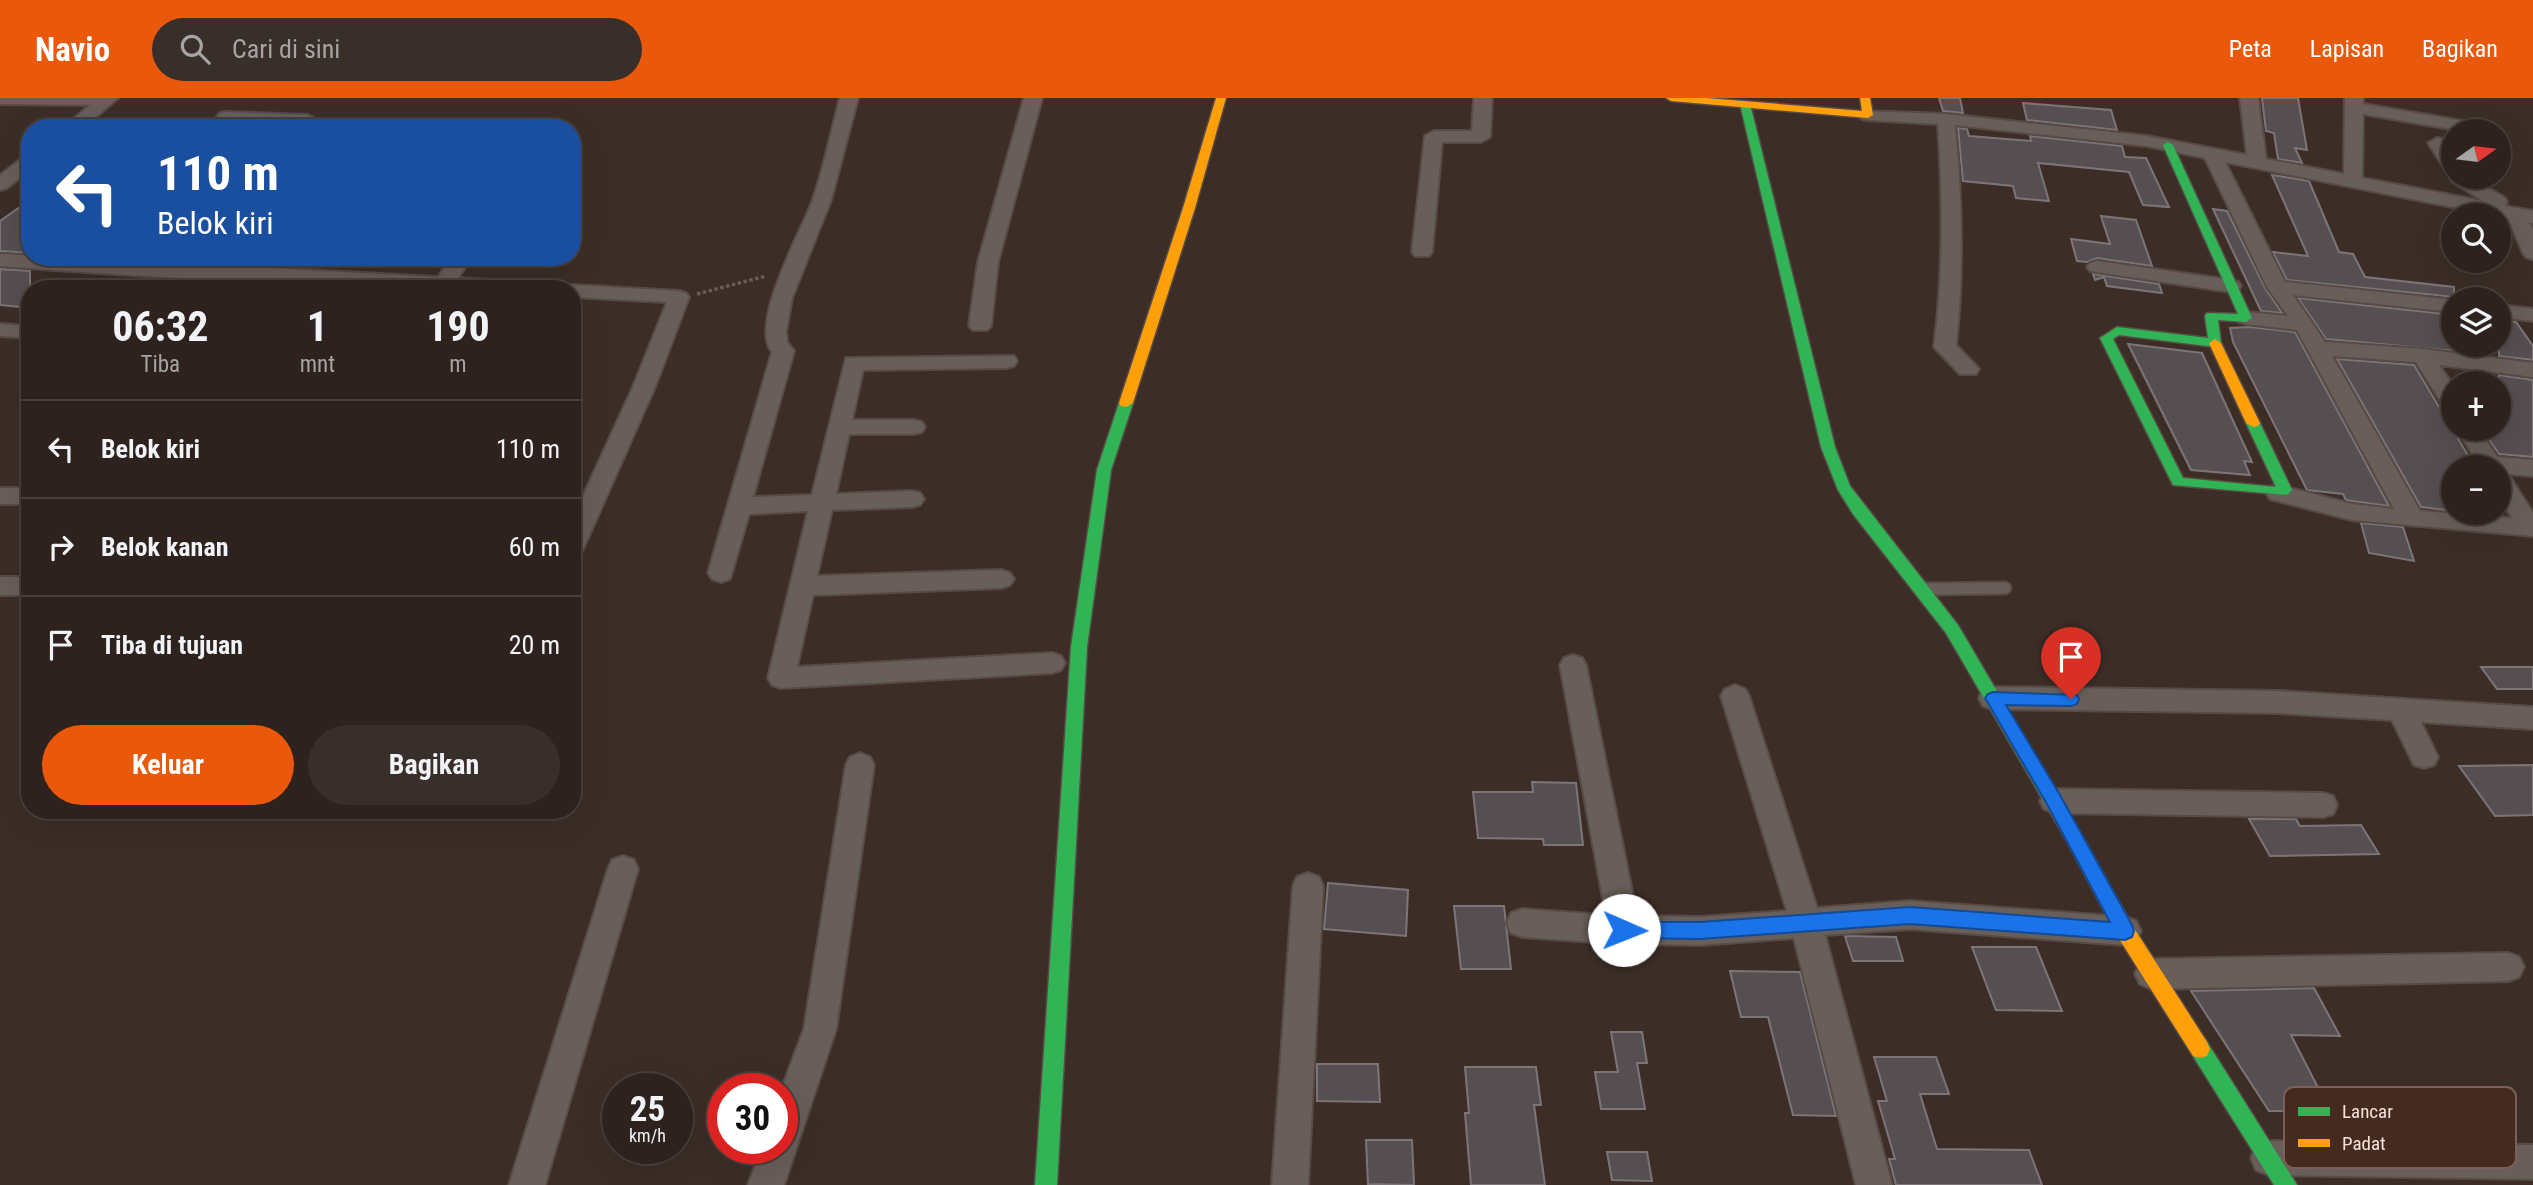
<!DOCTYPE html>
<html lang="id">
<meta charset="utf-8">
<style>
:root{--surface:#2d221d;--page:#392f2a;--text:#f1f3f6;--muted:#a7a4a4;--line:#483f3b;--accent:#ea580c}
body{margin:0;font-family:"Roboto Condensed",sans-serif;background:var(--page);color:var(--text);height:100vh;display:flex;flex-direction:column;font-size:26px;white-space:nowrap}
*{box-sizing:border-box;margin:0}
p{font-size:23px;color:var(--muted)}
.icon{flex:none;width:38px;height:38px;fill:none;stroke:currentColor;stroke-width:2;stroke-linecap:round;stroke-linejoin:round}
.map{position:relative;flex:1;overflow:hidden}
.side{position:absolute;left:21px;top:182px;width:560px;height:539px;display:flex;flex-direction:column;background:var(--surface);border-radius:28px;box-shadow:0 7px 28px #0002,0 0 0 2px var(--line)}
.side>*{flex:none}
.hud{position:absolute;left:21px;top:21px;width:560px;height:147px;border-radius:28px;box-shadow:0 7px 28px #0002,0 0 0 2px var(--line);background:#1a4fa0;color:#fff;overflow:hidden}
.needle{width:46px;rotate:76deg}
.fabs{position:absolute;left:2441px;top:21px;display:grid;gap:14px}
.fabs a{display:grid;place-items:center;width:70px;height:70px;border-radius:50%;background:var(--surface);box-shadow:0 7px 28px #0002,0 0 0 2px var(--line);font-size:35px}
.speed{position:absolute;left:602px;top:975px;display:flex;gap:14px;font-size:35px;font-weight:700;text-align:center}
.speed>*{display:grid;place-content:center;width:91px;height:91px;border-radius:50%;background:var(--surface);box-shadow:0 7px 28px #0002,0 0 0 2px var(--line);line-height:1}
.speed small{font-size:18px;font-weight:400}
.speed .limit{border:10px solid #d22;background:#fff;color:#111}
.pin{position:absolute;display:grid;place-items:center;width:60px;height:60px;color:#fff;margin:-72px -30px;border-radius:50% 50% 50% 0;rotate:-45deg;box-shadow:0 0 7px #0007}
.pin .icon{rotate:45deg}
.me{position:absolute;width:77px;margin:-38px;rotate:91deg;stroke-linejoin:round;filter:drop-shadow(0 0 5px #0008)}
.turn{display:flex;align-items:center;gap:24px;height:147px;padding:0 21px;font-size:32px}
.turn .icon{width:91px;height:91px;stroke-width:2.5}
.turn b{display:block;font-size:49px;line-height:60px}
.eta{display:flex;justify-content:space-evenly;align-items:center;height:119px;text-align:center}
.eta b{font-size:42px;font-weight:700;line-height:49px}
.primary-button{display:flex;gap:14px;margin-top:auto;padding:14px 21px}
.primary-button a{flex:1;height:80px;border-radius:42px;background:var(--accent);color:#fff;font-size:28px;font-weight:700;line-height:80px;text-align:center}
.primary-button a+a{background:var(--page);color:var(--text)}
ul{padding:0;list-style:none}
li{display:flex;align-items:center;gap:21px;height:98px;padding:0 21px;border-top:2px solid var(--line)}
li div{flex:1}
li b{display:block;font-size:26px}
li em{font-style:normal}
header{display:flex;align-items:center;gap:42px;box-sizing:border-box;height:98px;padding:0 35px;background:var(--accent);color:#fff}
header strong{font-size:33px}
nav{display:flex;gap:38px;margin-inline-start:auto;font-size:24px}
.search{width:490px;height:63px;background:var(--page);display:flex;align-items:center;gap:18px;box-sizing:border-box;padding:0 24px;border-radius:38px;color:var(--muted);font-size:26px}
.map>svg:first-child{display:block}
.building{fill:#564f52;stroke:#7c7578;stroke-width:2}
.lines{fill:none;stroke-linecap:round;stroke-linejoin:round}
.lane-casing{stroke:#584b46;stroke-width:15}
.street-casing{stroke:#584b46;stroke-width:4}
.fast-casing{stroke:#584b46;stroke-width:3}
.slow-casing{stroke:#584b46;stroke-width:3}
.path{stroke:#675d58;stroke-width:3.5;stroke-dasharray:3.5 2.5;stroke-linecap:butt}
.lane{stroke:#695f5a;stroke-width:11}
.street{fill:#695f5a;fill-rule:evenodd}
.fast{fill:#30b455;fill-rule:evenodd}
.slow{fill:#ff9f0a;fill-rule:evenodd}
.route{fill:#1a73e8;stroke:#114b97;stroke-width:2}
.key{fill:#442a1f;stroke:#796157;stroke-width:2}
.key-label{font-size:19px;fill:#f4e2db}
</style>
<header>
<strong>Navio</strong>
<div class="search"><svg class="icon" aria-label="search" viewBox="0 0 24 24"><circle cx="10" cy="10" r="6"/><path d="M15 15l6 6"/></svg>Cari di sini</div>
<nav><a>Peta</a><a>Lapisan</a><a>Bagikan</a></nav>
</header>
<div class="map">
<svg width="2533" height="1087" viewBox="0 0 2533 1087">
<rect width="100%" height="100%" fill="#3c2e27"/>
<g class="building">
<polygon points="1939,0 1960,0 1963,15 1943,13"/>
<polygon points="2262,0 2298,0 2307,52 2295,50 2302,65 2278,61 2274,35 2266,33"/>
<polygon points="2023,5 2111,12 2117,32 2027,22"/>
<polygon points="1958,30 1967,31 1969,38 2031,43 2030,38 2122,48 2125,59 2146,60 2169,109 2143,107 2129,74 2038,65 2049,103 2016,100 2013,88 1963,83"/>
<polygon points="2272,77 2309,83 2339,154 2353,156 2365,179 2454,189 2454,199 2287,182 2273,154 2308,158"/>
<polygon points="30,102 30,155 0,153 0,123"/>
<polygon points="2213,111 2227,113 2265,190 2282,215 2261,213"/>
<polygon points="2101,118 2136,122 2152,168 2097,160 2087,164 2077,163 2071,141 2110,146"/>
<polygon points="0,171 30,173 30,210 0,207"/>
<polygon points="2093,176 2159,186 2162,195 2107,188 2104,179 2095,182"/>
<polygon points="2298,200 2454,217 2454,247 2462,247 2466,254 2326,241"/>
<polygon points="2499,222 2516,224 2533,248 2533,262 2499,258"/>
<polygon points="2250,229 2295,234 2389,408 2352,403 2346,402 2343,396 2307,392 2233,244 2230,230"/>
<polygon points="2128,246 2202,255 2252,364 2244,363 2250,377 2191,372"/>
<polygon points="2337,261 2414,267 2475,369 2454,369 2454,413 2421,409"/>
<polygon points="2499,277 2533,282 2533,359 2499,356 2482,331 2499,331"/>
<polygon points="2361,425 2403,429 2414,463 2369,455"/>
<polygon points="2481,569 2533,569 2533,591 2497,591"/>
<polygon points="2533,667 2533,717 2495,718 2459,668"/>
<polygon points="1532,684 1576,685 1583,747 1544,747 1543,741 1478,740 1473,694 1533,694"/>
<polygon points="2249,721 2296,721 2300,728 2361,727 2379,756 2270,758"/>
<polygon points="1328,785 1408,792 1406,838 1324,831"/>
<polygon points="1454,808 1504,808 1511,871 1461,871"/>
<polygon points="1845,838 1896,839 1903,863 1853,863"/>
<polygon points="1972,849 2036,849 2062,913 1996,912"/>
<polygon points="1730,873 1800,874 1836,1018 1793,1017 1768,919 1741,919"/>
<polygon points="2314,890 2340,938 2291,937 2330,1013 2269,1013 2191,893"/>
<polygon points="1611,934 1642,934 1647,965 1637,965 1645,1011 1601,1011 1595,974 1618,974"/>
<polygon points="1874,959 1936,959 1949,996 1920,996 1937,1051 2029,1052 2042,1087 1896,1087 1889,1061 1895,1061 1878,1003 1887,1003"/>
<polygon points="1317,966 1378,966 1380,1004 1317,1003"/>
<polygon points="1465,969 1536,969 1541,1007 1534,1007 1545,1087 1471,1087 1465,1015 1469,1015"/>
<polygon points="1366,1042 1412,1042 1414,1087 1368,1086"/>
<polygon points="1607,1054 1647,1054 1652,1083 1612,1082"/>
</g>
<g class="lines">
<g class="lane-casing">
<polyline id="lane" points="1924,491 2005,490"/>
</g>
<g class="street-casing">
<g id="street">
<polygon points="0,0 118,0 83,30 63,30 90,7 0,6"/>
<path d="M840 0H858L831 102 792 200 786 234 787 244 794 253 753 399 812 397 846 260 1014 258 1017 263 1014 268 1006 270 863 272 852 322H914L922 324 925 329 922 334 914 336H849L836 396 912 393 920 395 924 401 920 407 912 409 832 412 817 478 1001 472 1010 475 1014 481 1010 487 1001 490 813 497 797 569 1052 555 1061 558 1065 565 1061 572 1052 575 781 590 772 587 768 580 808 413 749 416 730 481 721 484 712 481 708 475 772 254C749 227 800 135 812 104 824 70 831 34 840 0Z"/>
<polygon points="1024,0 1042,0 998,164 991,228 987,232 973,232 969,228 978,164"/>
<polygon points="1474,0 1492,0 1490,39 1481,44 1442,44 1432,154 1429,158 1415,158 1412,154 1425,38 1434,33 1472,33"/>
<path d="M2240 0H2258L2266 61 2344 76 2345 0H2363V6L2463 23 2466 27 2457 32 2363 16 2362 80 2483 103 2452 83 2450 79 2452 75 2447 74 2428 45 2437 40 2443 41 2454 56V79H2470L2505 100 2507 104 2505 108 2533 113V125L2529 124 2533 132V161L2526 159 2523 155 2508 120 2225 64 2285 184 2454 202V214L2293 197 2325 244 2423 251 2533 265V279L2439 267 2454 289V314L2446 312 2416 264 2332 258 2420 413 2512 420 2499 399V369H2480L2457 331H2479L2497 359 2533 362V378L2508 376 2533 415V438L2352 422 2270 401 2266 395 2270 389 2278 387 2352 406 2394 411 2297 232 2246 226 2239 224 2236 220 2239 216 2246 214 2288 218 2267 189 2205 60 2147 48 1955 27C1962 101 1964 174 1956 247L1979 271 1976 276H1960L1934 249C1944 174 1943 101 1938 26L1868 22 1862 21 1859 17 1862 13 1946 16 2147 38 2247 57Z"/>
<polygon points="226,14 308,17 317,22 308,27 220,23 217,19 220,15"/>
<polygon points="30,58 30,72 7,90 0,92 0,77 24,59"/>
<path d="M0 156 438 179 452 159H472L458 180 539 185 549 191C367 191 184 182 0 168Z"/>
<polygon points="2097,163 2231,182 2238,184 2241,188 2238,192 2231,194 2090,173 2087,169 2090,165"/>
<polygon points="572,187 679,193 686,195 689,199 655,289 584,449 581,455 572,458 572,422 633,289 667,204 572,199 572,191 563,191"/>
<polygon points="2499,207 2533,211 2533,223 2499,219"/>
<polygon points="0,226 30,228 30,240 0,238"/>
<rect x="0" y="390" width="30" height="16"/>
<rect x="0" y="479" width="30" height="18"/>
<polygon points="1573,557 1582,560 1586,567 1637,818 1700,819 1787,813 1721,598 1725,591 1735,587 1745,591 1749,598 1817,810 1910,803 2125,819 2136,823 2141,833 2136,843 2125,847 1910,831 1825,837 1892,1087 1856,1087 1794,840 1700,847 1624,846 1522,839 1511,835 1507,825 1511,815 1522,811 1606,817 1560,567 1564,560"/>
<polygon points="1993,589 2278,593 2533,609 2533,631 2421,624 2438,659 2434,667 2424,670 2414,667 2392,622 2278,615 1993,611 1983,608 1979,600 1983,592"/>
<polygon points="860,655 870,659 874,667 836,931 784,1087 748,1087 762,1050 782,1050 782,990 804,931 846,667 850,659"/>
<polygon points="2054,691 2323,695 2333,698 2337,707 2333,716 2323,719 2054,715 2044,711 2040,703 2044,695"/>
<polygon points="623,758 634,762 638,771 545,1087 509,1087 608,771 612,762"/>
<polygon points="1308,775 1319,779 1323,788 1308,1087 1272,1087 1293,788 1297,779"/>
<polygon points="2508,855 2519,859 2524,869 2519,879 2508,883 2151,891 2140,886 2135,876 2140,866 2151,861"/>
<polygon points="2268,1043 2533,1047 2533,1081 2268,1077 2256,1072 2251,1060 2256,1048"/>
</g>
</g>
<g class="fast-casing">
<g id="fast">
<polygon points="1745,3 1750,6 1835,349 1850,388 1958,527 2083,740 2086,745 2083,750 2077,753 2071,750 1946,535 1853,416 1838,392 1821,349 1740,6"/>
<polygon points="2168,44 2173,47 2252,220 2246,224 2218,222 2221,245 2215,249 2119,237 2113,241 2183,380 2276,389 2246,325 2253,321 2260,325 2292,392 2287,397 2173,387 2100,240 2117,229 2208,240 2205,218 2207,215 2238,216 2163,47"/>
<polygon points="1126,301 1133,305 1111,372 1087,549 1057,1087 1035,1087 1071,549 1097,372 1119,305"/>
<polygon points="2200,942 2207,944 2297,1087 2274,1087 2193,958 2190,951 2193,944"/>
</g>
</g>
<g class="slow-casing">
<g id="slow">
<polygon points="1216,0 1226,0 1195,110 1133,305 1126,309 1121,308 1119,305 1183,110"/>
<polygon points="1666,0 1707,0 1862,13 1860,0 1870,0 1873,17 1868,20 1671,3"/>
<polygon points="2215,241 2221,245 2260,325 2258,328 2253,329 2246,325 2209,245"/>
<polygon points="2077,737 2083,740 2132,827 2207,944 2210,951 2207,958 2200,960 2193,958 2118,839 2068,745 2071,740"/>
</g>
</g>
<polyline class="path" points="697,196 766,178"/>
<use href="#lane" class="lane"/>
<use href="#street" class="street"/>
<use href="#fast" class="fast"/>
<use href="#slow" class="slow"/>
</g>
<polygon class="route" points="1993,594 2077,597 2079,601 2077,606 2071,608 2006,607 2060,697 2132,827 2134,833 2132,839 2125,842 1910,826 1700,841 1624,840 1617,838 1614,832 1617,826 1624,824 1700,824 1910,809 2110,824 2048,708 1985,600 1988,596"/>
<rect x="2284" y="989" width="232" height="81" rx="10" class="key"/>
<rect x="2298" y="1009" width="32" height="9" fill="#30b455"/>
<rect x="2298" y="1041" width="32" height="8" fill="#ff9f0a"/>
<g class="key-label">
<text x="2342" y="1020">Lancar</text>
<text x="2342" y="1052">Padat</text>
</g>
</svg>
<div class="fabs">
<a><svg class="needle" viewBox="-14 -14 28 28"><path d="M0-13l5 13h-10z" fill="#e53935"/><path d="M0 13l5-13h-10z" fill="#a7a4a4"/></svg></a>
<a><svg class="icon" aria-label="search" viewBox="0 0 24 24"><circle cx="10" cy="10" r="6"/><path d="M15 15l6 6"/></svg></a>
<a><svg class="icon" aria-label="layers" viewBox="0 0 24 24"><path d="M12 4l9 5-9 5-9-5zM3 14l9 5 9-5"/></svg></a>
<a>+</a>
<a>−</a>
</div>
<div class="speed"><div>25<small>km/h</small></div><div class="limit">30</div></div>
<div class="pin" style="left:2071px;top:601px;background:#d93025"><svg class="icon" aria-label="arrive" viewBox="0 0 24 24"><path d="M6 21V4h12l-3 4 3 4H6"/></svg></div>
<svg class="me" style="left:1624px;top:832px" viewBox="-20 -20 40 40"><circle r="19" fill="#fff"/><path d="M0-13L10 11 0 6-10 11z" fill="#1a73e8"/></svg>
<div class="hud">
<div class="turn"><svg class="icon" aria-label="left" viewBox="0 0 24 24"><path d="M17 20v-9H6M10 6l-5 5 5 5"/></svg><div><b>110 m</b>Belok kiri</div></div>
</div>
<section class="side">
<div class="eta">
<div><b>06:32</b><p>Tiba</p></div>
<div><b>1</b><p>mnt</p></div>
<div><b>190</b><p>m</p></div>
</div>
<ul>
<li><svg class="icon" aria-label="left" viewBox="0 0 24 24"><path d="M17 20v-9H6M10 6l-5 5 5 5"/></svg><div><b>Belok kiri</b></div><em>110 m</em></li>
<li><svg class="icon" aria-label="right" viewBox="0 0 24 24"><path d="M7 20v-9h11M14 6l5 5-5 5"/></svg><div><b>Belok kanan</b></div><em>60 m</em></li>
<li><svg class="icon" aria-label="arrive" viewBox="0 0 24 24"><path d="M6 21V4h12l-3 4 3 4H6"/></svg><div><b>Tiba di tujuan</b></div><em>20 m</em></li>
</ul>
<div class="primary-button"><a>Keluar</a><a>Bagikan</a></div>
</section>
</div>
